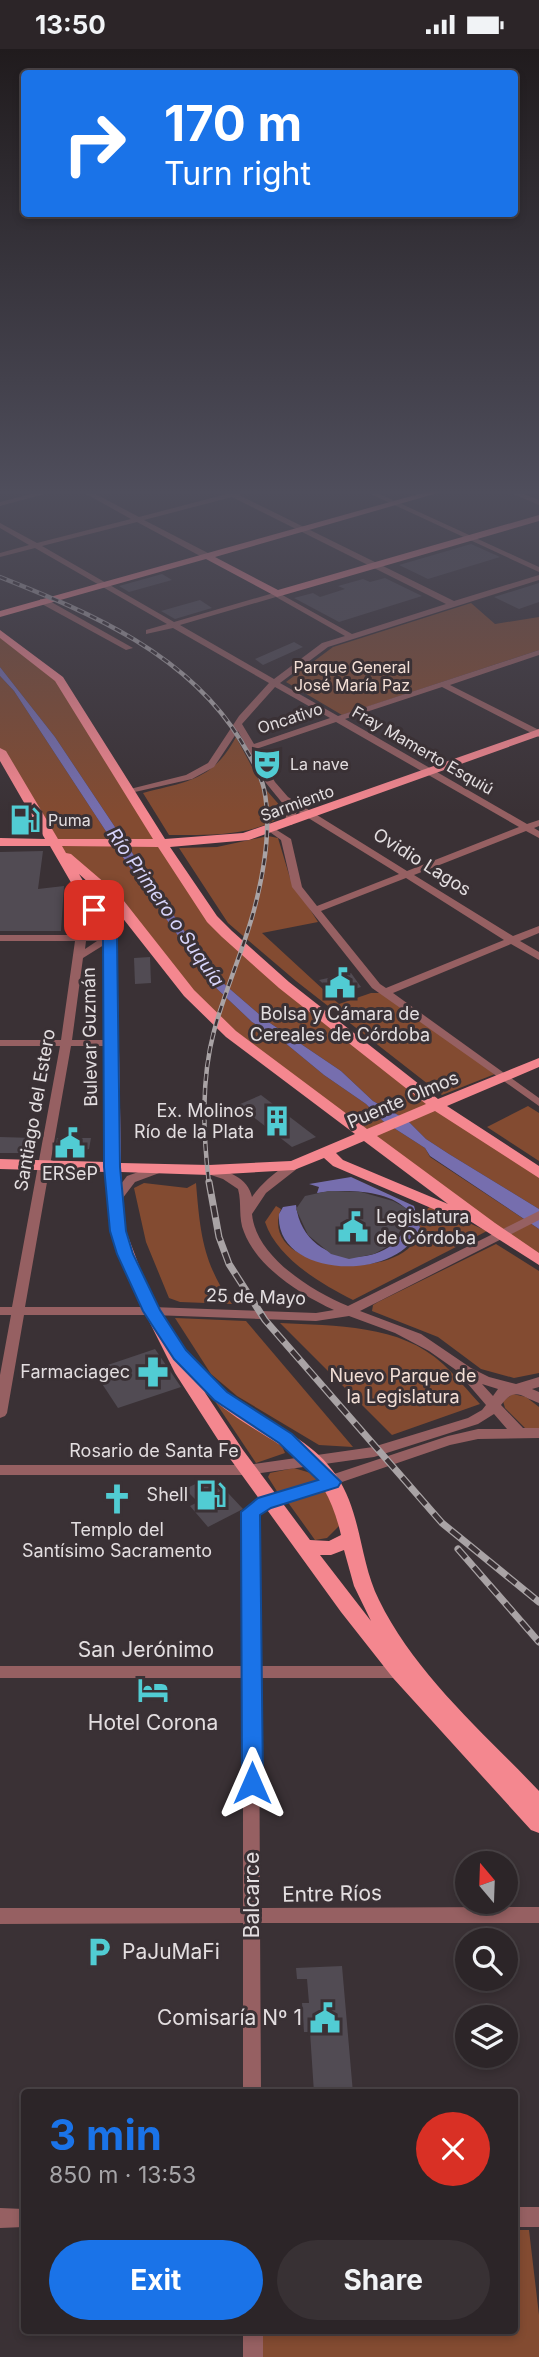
<!DOCTYPE html>
<meta charset="utf-8">
<style>
:root{--surface:#2c2528;--page:#383134;--text:#f1f3f6;--muted:#a6a5a8;--line:#484245;--accent:#1a73e8}
body{margin:0;font-family:Inter,sans-serif;background:var(--page);color:var(--text);height:100vh;display:flex;flex-direction:column;font-size:26px;white-space:nowrap}
*{box-sizing:border-box;margin:0}
p{font-size:23px;color:var(--muted)}
.icon{flex:none;width:38px;height:38px;fill:none;stroke:currentColor;stroke-width:2;stroke-linecap:round;stroke-linejoin:round}
.map{position:relative;flex:1;overflow:hidden}
.panel{position:absolute;left:21px;top:2040px;width:497px;height:245px;display:flex;flex-direction:column;background:var(--surface);border-radius:7px;box-shadow:0 4px 10px #0003,0 0 0 2px var(--line)}
.panel>*{flex:none}
.banner{position:absolute;left:21px;top:21px;width:497px;height:147px;border-radius:7px;box-shadow:0 4px 10px #0003,0 0 0 2px var(--line);background:#1a73e8;color:#fff;overflow:hidden}
.needle{width:46px;rotate:341deg}
.controls{position:absolute;left:455px;top:1802px;display:grid;gap:14px}
.controls a{display:grid;place-items:center;width:63px;height:63px;border-radius:50%;background:var(--surface);box-shadow:0 4px 10px #0003,0 0 0 2px var(--line);font-size:35px}
.pin{position:absolute;display:grid;place-items:center;width:60px;height:60px;color:#fff;margin:-30px;border-radius:14px;box-shadow:0 4px 10px #0006}
.me{position:absolute;width:77px;margin:-38px;rotate:0deg;stroke-linejoin:round;filter:drop-shadow(0 0 5px #0008)}
.turn{display:flex;align-items:center;gap:24px;height:147px;padding:0 28px;font-size:32px}
.turn .icon{width:91px;height:91px;stroke-width:2.5}
.turn b{display:block;font-size:49px;line-height:60px}
.round{display:grid;place-items:center;flex:none;width:74px;height:74px;border-radius:37px;background:var(--page)}
.overview{display:flex;align-items:center;justify-content:space-between;height:119px;padding:0 28px}
h1{font-size:42px;font-weight:700;line-height:52px;color:var(--accent)}
.button{display:flex;gap:14px;margin-top:auto;padding:14px 28px}
.button a{flex:1;height:80px;border-radius:42px;background:var(--accent);color:#fff;font-size:28px;font-weight:700;line-height:80px;text-align:center}
.button a+a{background:var(--page);color:var(--text)}
.status{display:flex;justify-content:space-between;align-items:center;height:49px;padding:0 35px;background:var(--surface);direction:ltr}
.status svg{height:19px;fill:currentColor}
.map>svg:first-child{display:block}
.green{fill:#834b31}
.water{fill:#766eae}
.building{fill:#514b53}
.lines{fill:none;stroke-linecap:round;stroke-linejoin:round}
.minor{fill:#966062;fill-rule:evenodd}
.major{fill:#f4878f;fill-rule:evenodd}
.rail-far1-casing{stroke:#a9a3a5;stroke-width:4.5}
.rail-casing{stroke:#a9a3a5;stroke-width:7}
.rail-far1{stroke:#3a3135;stroke-width:2.5;stroke-dasharray:7;stroke-linecap:butt}
.rail{stroke:#3a3135;stroke-width:4.5;stroke-dasharray:12;stroke-linecap:butt}
.route{fill:#1a73e8;stroke:#114b97;stroke-width:2}
.labels{text-anchor:middle;stroke-width:6;stroke-linejoin:round;paint-order:stroke}
.far-park-label{font-size:16px;fill:#f3dfd6;stroke:#3a3135}
.far-street-label{font-size:16px;fill:#e3dee0;stroke:#3a3135}
.far-poi-label{font-size:16px;fill:#e3dee0;stroke:#3a3135;text-anchor:start}
.street-label{font-size:18px;fill:#e3dee0;stroke:#3a3135}
.poi-label{font-size:18px;fill:#e3dee0;stroke:#3a3135}
.park-label{font-size:18px;fill:#f3dfd6;stroke:#3a3135}
.water-label{font-size:19px;font-style:italic;fill:#d7d4fa;stroke:#3a3135}
.near-street-label{font-size:21px;fill:#e3dee0;stroke:#3a3135}
.near-poi-label{font-size:21px;fill:#e3dee0;stroke:#3a3135}
</style>
<div class="status"><b>13:50</b><svg viewBox="0 0 49 12"><path d="M0 12V9h3v3zM5 12V6h3v6zM10 12V3h3v9zM15 12V0h3v12zM26 1h20v11H26zM47 4h2v5h-2z"/></svg></div>
<div class="map">
<svg width="539" height="2308" viewBox="0 0 539 2308">
<rect width="100%" height="100%" fill="#3a3135"/>
<g class="green">
<polygon points="471,554 495,575 539,568 539,601 342,666 286,633 333,598"/>
<polygon points="0,584 52,623 212,870 451,1067 539,1124 539,1160 449,1105 426,1090 407,1071 373,1052 341,1022 267,972 223,934 203,910 55,688 0,618"/>
<polygon points="0,627 14,642 128,816 213,936 252,973 284,993 324,1026 366,1055 383,1072 425,1099 430,1108 539,1180 539,1211 231,985 149,893 59,801 0,702"/>
<path d="M236 688 261 735 282 759 281 768C249 788 205 786 169 786L143 744C188 732 212 732 236 688Z"/>
<polygon points="268,787 278,789 290,829 318,873 262,884 339,955 371,944 384,944 495,1025 442,1046 296,932 228,874 179,799 217,798"/>
<polygon points="528,1057 539,1064 539,1112 487,1078"/>
<path d="M144 1134 187 1139 196 1134C200 1182 203 1215 232 1255L180 1253 169 1249 146 1193 134 1139Z"/>
<path d="M276 1157 281 1160C253 1229 435 1238 419 1166L431 1157 487 1182 353 1251C321 1235 277 1209 265 1173Z"/>
<polygon points="496,1195 539,1222 539,1324 514,1329 481,1320 438,1288 372,1262 373,1256 378,1253"/>
<polygon points="175,1269 246,1272 353,1398 319,1396 237,1347 211,1325"/>
<path d="M280 1274C335 1277 400 1275 443 1315 456 1327 468 1342 480 1355L392 1386Z"/>
<polygon points="513,1345 526,1348 539,1358 539,1380 525,1379 505,1359 503,1352"/>
<polygon points="214,1351 282,1397 285,1404 256,1414"/>
<polygon points="294,1419 314,1425 319,1432 278,1444 268,1428 270,1424"/>
<polygon points="327,1442 340,1476 327,1489 315,1491 287,1452"/>
<polygon points="515,2181 529,2181 539,2266 539,2308 263,2308 262,2282 514,2282"/>
</g>
<g class="water">
<polygon points="0,618 55,688 203,910 223,934 267,972 341,1022 373,1052 407,1071 426,1090 449,1105 539,1160 539,1180 430,1107 425,1099 383,1072 366,1055 324,1026 284,993 252,973 213,936 128,816 14,642 0,627"/>
<path d="M351 1128 414 1157 420 1179C398 1235 274 1229 279 1165L283 1158 296 1156C304 1227 409 1221 408 1162 390 1140 343 1140 317 1144L319 1138 309 1135Z"/>
</g>
<g class="building">
<polygon points="471,495 500,508 428,530 399,516"/>
<polygon points="162,525 172,531 129,543 119,537"/>
<polygon points="385,529 422,547 339,573 294,549 313,544 320,548 345,540 338,537 363,530 370,533"/>
<polygon points="539,534 539,553 519,560 494,548"/>
<polygon points="200,551 212,559 175,570 161,562"/>
<polygon points="294,593 303,598 263,616 255,610"/>
<polygon points="43,802 38,840 64,837 61,882 0,882 0,803"/>
<polygon points="150,908 151,934 135,935 134,909"/>
<polygon points="351,924 361,938 336,946 319,931"/>
<polygon points="261,1046 316,1088 292,1098 238,1056"/>
<polygon points="0,1088 34,1089 31,1104 0,1104"/>
<polygon points="57,1089 91,1089 89,1100 85,1101 55,1101"/>
<polygon points="328,1142 361,1143 393,1152 406,1159 407,1171 392,1195 374,1205 349,1210 331,1205 308,1186 296,1160 305,1147"/>
<polygon points="155,1300 181,1338 118,1359 93,1321"/>
<polygon points="208,1429 214,1429 243,1460 208,1478 190,1457 198,1453 185,1440"/>
<polygon points="342,1917 353,2044 314,2044 310,1983 304,1983 302,1954 309,1954 307,1930 297,1930 296,1919"/>
</g>
<g class="lines">
<g class="minor">
<polygon points="47,441 59,441 0,457 0,453"/>
<path d="M79 441H88L139 468 227 445 230 442 253 441 239 446 454 552 539 526V531L328 598 280 634 338 667 539 601V606L450 636 539 681V688L442 638 345 670 527 775 539 771V777L534 779 539 782V789L526 782 414 826 513 887 539 877V884L520 892 539 903V911L511 895 393 944 539 1049V1057L372 939 292 838 281 791 267 781 272 778 291 790 302 838 317 857 399 825 297 762 292 776H286L284 774 288 761 266 734 238 682 214 718 192 730 126 745V741L186 726 208 714 239 667 269 634 173 579 146 585V581L167 575 35 499 0 508V504L29 496 0 479V474L37 494 131 470ZM232 448 446 555 352 585 277 543 174 573 42 497 137 473 202 508H208V504L144 471ZM276 548 345 587 322 594 274 630 180 576ZM275 638 330 669 254 695 242 675ZM336 673 519 778 407 822 288 748 275 733 256 700ZM406 829 504 891 386 939 380 935 321 862Z"/>
<polygon points="362,441 371,441 539,518 539,523"/>
<polygon points="504,441 514,441 539,451 539,456"/>
<polygon points="40,550 46,550 133,599 126,601 40,554"/>
<path d="M0 886H110L115 889 83 909 72 991H113L119 994 113 997H71L25 1258H152L316 1264 334 1261C301 1246 257 1218 244 1183 238 1169 242 1154 238 1140L223 1130 205 1124 203 1121 205 1118 209 1117C227 1122 248 1128 252 1148 259 1137 285 1112 298 1113L300 1116 298 1119 266 1144 252 1165C256 1208 312 1242 348 1257L539 1162V1171L360 1262 421 1285 471 1319 489 1328 516 1335 539 1328V1338L532 1340 539 1343V1354C521 1348 515 1337 501 1356L523 1379H539V1389L478 1390 450 1396 269 1458 258 1465 259 1617H402L408 1619 410 1623 408 1627 402 1629H259L260 1859 539 1858V1874H260L261 2044H243V1874L0 1875V1859H243V1629H0V1617H243L244 1463 259 1450 448 1387 478 1380H507L494 1365 478 1375 374 1408 247 1426H0V1416H247L373 1398 468 1369 482 1361 486 1356 456 1321 429 1302 395 1284 349 1267 316 1272 152 1266H24L7 1364 5 1367 0 1369V1326L11 1266H0V1258H12L60 997H0V991H61L75 892H0ZM86 892H97L85 900ZM482 1335 498 1340 493 1347Z"/>
<polygon points="158,1116 162,1117 164,1120 162,1123 135,1133 119,1154 111,1154 109,1151 127,1127"/>
<rect x="514" y="2158" width="25" height="20"/>
<polygon points="0,2159 24,2160 24,2178 0,2179"/>
<rect x="243" y="2282" width="20" height="26"/>
</g>
<g class="major">
<polygon points="433,441 448,441 215,508 278,541 539,466 539,472 277,548 206,510 0,568 0,562"/>
<path d="M0 581 63 628 165 790 243 784 539 680V687L249 791 170 798 217 867 232 882 289 933 438 1050 539 1009V1018L447 1057 539 1117V1129L435 1062 377 1087 495 1174 539 1204V1216L470 1172 459 1171 333 1117 324 1109 294 1121 209 1126 121 1123 126 1182 144 1230 182 1304 190 1305C204 1320 218 1337 235 1350 269 1375 312 1390 336 1426 362 1464 359 1511 379 1551 415 1625 483 1683 539 1742V1784L531 1781 393 1629 341 1563 231 1411 175 1324 128 1230 110 1182 106 1123 0 1120V1110L106 1113 103 889 50 797H0V789L45 790 0 712V699L6 702 58 790H153L55 632 0 589ZM62 797 158 798 207 873 222 888 279 939 426 1055 367 1080 236 982 194 941 120 847 71 805 66 804ZM79 825 110 853 184 947 226 988 355 1085 291 1112 209 1116 121 1114 117 889ZM364 1092 448 1155 343 1111 336 1104ZM204 1342C263 1399 320 1393 341 1486L329 1492 310 1491 243 1401ZM344 1501 354 1537 371 1572 320 1506H331Z"/>
</g>
<g class="rail-far1-casing">
<path id="rail-far1" d="M0 528C91 564 188 605 241 692 250 707 260 723 264 740 272 778 264 823 254 861 243 902 225 941 214 982 201 1031 203 1084 209 1135"/>
</g>
<g class="rail-casing">
<g id="rail">
<polyline points="209,1133 219,1188 229,1215 265,1271 442,1474 539,1553"/>
<polyline points="458,1500 539,1593"/>
</g>
</g>
<use href="#rail-far1" class="rail-far1"/>
<use href="#rail" class="rail"/>
</g>
<linearGradient id="sky" x2="0" y2="1"><stop stop-color="#201b1d"/><stop offset="0.58" stop-color="#4f4e5c"/><stop offset="1" stop-color="#4f4e5c" stop-opacity="0"/></linearGradient>
<rect width="539" height="764" fill="url(#sky)"/>
<polygon class="route" points="90,858 99,858 117,888 120,1118 126,1182 133,1205 160,1261 186,1301 227,1343 292,1385 341,1433 338,1438 271,1459 260,1466 263,1734 260,1740 252,1743 245,1740 242,1734 241,1463 258,1449 318,1431 279,1394 214,1351 174,1310 143,1262 117,1205 110,1182 104,1118 103,888 88,861"/>
<defs>
<g id="theatre-bare" transform="scale(2.415)"><path d="M-5-5.5Q0-4 5-5.5V0Q5 5 0 6Q-5 5-5 0ZM-3.3-2.5H-1v1.5H-3.3ZM1-2.5H3.3v1.5H1ZM-2.8 1Q0 5.5 2.8 1Z" fill="#51ccd3" stroke="#3a3135" stroke-width="2.5" paint-order="stroke"/></g>
<g id="fuel-bare" transform="scale(2.415)"><path d="M-5.5-6h7V0h2V4h1.3V-2.5L3-4.5l.8-.8L6-3V5H2.5V1h-1V6h-7ZM-4.2-4.7v3.2H.2V-4.7Z" fill="#51ccd3" stroke="#3a3135" stroke-width="2.5" paint-order="stroke"/></g>
<g id="civic-bare" transform="scale(2.415)"><path d="M-.6-6.5H3V-4.5H.6V-3L4-1V1h2V6H-6V1h2V-1L-.6-3ZM-1.2 2.5V6h2.4V2.5Z" fill="#51ccd3" stroke="#3a3135" stroke-width="2.5" paint-order="stroke"/></g>
<g id="building-bare" transform="scale(2.415)"><path d="M-4-6H4V6H1V3H-1V6H-4ZM-2.5-4.3h1.7v1.8h-1.7ZM.8-4.3h1.7v1.8H.8ZM-2.5-1h1.7V.8h-1.7ZM.8-1h1.7V.8H.8Z" fill="#51ccd3" stroke="#3a3135" stroke-width="2.5" paint-order="stroke"/></g>
<g id="pharmacy-bare" transform="scale(2.415)"><path d="M-2-6h4v4h4v4h-4v4h-4v-4h-4v-4h4Z" fill="#51ccd3" stroke="#3a3135" stroke-width="2.5" paint-order="stroke"/></g>
<g id="church-bare" transform="scale(2.415)"><path d="M-1.2-6h2.4v3.5h3.3v2.4h-3.3V6h-2.4V-.1h-3.3v-2.4h3.3Z" fill="#51ccd3" stroke="#3a3135" stroke-width="2.5" paint-order="stroke"/></g>
<g id="hotel-bare" transform="scale(2.415)"><path d="M-6-4.5h1.5V1H6V5H4.5V3h-9V5H-6ZM-4 0a1.8 1.8 0 1 1 3.6 0ZM.5 0V-2.5h3Q6-2.5 6 0Z" fill="#51ccd3" stroke="#3a3135" stroke-width="2.5" paint-order="stroke"/></g>
<g id="parking-bare" transform="scale(2.415)"><path d="M-3.5-5.5H1a3.5 3.5 0 0 1 0 7H-1V5.5H-3.5ZM-1-3.4V-.6H.8a1.4 1.4 0 0 0 0-2.8Z" fill="#51ccd3" stroke="#3a3135" stroke-width="2.5" paint-order="stroke"/></g>
</defs>
<g fill-rule="evenodd">
<use href="#theatre-bare" x="267" y="715"/>
<use href="#fuel-bare" x="25" y="771"/>
<use href="#civic-bare" x="340" y="934"/>
<use href="#building-bare" x="277" y="1072"/>
<use href="#civic-bare" x="70" y="1094"/>
<use href="#civic-bare" x="353" y="1178"/>
<use href="#pharmacy-bare" x="153" y="1323"/>
<use href="#fuel-bare" x="211" y="1446"/>
<use href="#church-bare" x="117" y="1450"/>
<use href="#hotel-bare" x="153" y="1641"/>
<use href="#parking-bare" x="99" y="1903"/>
<use href="#civic-bare" x="325" y="1969"/>
</g>
<g class="labels">
<g class="far-park-label">
<text x="352" y="624">Parque General<tspan x="352" dy="18">José María Paz</tspan></text>
</g>
<g class="far-street-label">
<text transform="translate(290 669) rotate(-18)" y="6">Oncativo</text>
<text transform="translate(423 701) rotate(30)" y="6">Fray Mamerto Esquiú</text>
<text transform="translate(297 754) rotate(-20)" y="6">Sarmiento</text>
</g>
<g class="far-poi-label">
<text x="290" y="721">La nave</text>
<text x="48" y="777">Puma</text>
</g>
<g class="street-label">
<text transform="translate(422 813) rotate(32)" y="6">Ovidio Lagos</text>
<text transform="translate(90 988) rotate(-91)" y="6">Bulevar Guzmán</text>
<text transform="translate(403 1051) rotate(-23)" y="6">Puente Olmos</text>
<text transform="translate(35 1061) rotate(-80)" y="6">Santiago del Estero</text>
<text transform="translate(256 1248) rotate(2)" y="6">25 de Mayo</text>
<text x="154" y="1408">Rosario de Santa Fe</text>
</g>
<g class="poi-label">
<text x="340" y="971">Bolsa y Cámara de<tspan x="340" dy="21">Cereales de Córdoba</tspan></text>
<text x="254" y="1068" text-anchor="end">Ex. Molinos<tspan x="254" dy="21">Río de la Plata</tspan></text>
<text x="70" y="1131">ERSeP</text>
<text x="376" y="1174" text-anchor="start">Legislatura<tspan x="376" dy="21">de Córdoba</tspan></text>
<text x="130" y="1329" text-anchor="end">Farmaciagec</text>
<text x="188" y="1452" text-anchor="end">Shell</text>
<text x="117" y="1487">Templo del<tspan x="117" dy="21">Santísimo Sacramento</tspan></text>
</g>
<g class="park-label">
<text x="403" y="1333">Nuevo Parque de<tspan x="403" dy="21">la Legislatura</tspan></text>
</g>
<g class="water-label">
<text transform="translate(166 858) rotate(55)" y="7">Río Primero o Suquía</text>
</g>
<g class="near-street-label">
<text x="146" y="1608">San Jerónimo</text>
<text transform="translate(332 1845) rotate(-1)" y="7">Entre Ríos</text>
<text transform="translate(252 1846) rotate(-90)" y="7">Balcarce</text>
</g>
<g class="near-poi-label">
<text x="153" y="1681">Hotel Corona</text>
<text x="122" y="1910" text-anchor="start">PaJuMaFi</text>
<text x="302" y="1976" text-anchor="end">Comisaría Nº 1</text>
</g>
</g>
</svg>
<div class="controls">
<a><svg class="needle" viewBox="-14 -14 28 28"><path d="M0-13l5 13h-10z" fill="#e53935"/><path d="M0 13l5-13h-10z" fill="#a6a5a8"/></svg></a>
<a><svg class="icon" aria-label="search" viewBox="0 0 24 24"><circle cx="10" cy="10" r="6"/><path d="M15 15l6 6"/></svg></a>
<a><svg class="icon" aria-label="layers" viewBox="0 0 24 24"><path d="M12 4l9 5-9 5-9-5zM3 14l9 5 9-5"/></svg></a>
</div>
<div class="pin" style="left:94px;top:861px;background:#d93025"><svg class="icon" aria-label="arrive" viewBox="0 0 24 24"><path d="M6 21V4h12l-3 4 3 4H6"/></svg></div>
<svg class="me" style="left:252px;top:1734px" viewBox="-20 -20 40 40"><path d="M0-17L14 15 0 8-14 15z" fill="#1a73e8" stroke="#fff" stroke-width="4"/></svg>
<div class="banner">
<div class="turn"><svg class="icon" aria-label="right" viewBox="0 0 24 24"><path d="M7 20v-9h11M14 6l5 5-5 5"/></svg><div><b>170 m</b>Turn right</div></div>
</div>
<section class="panel">
<div class="overview"><div><h1>3 min</h1><p>850 m · 13:53</p></div><a class="round" style="background:#d93025;color:#fff"><svg class="icon" aria-label="close" viewBox="0 0 24 24"><path d="M6 6l12 12M18 6L6 18"/></svg></a></div>
<div class="button"><a>Exit</a><a>Share</a></div>
</section>
</div>
